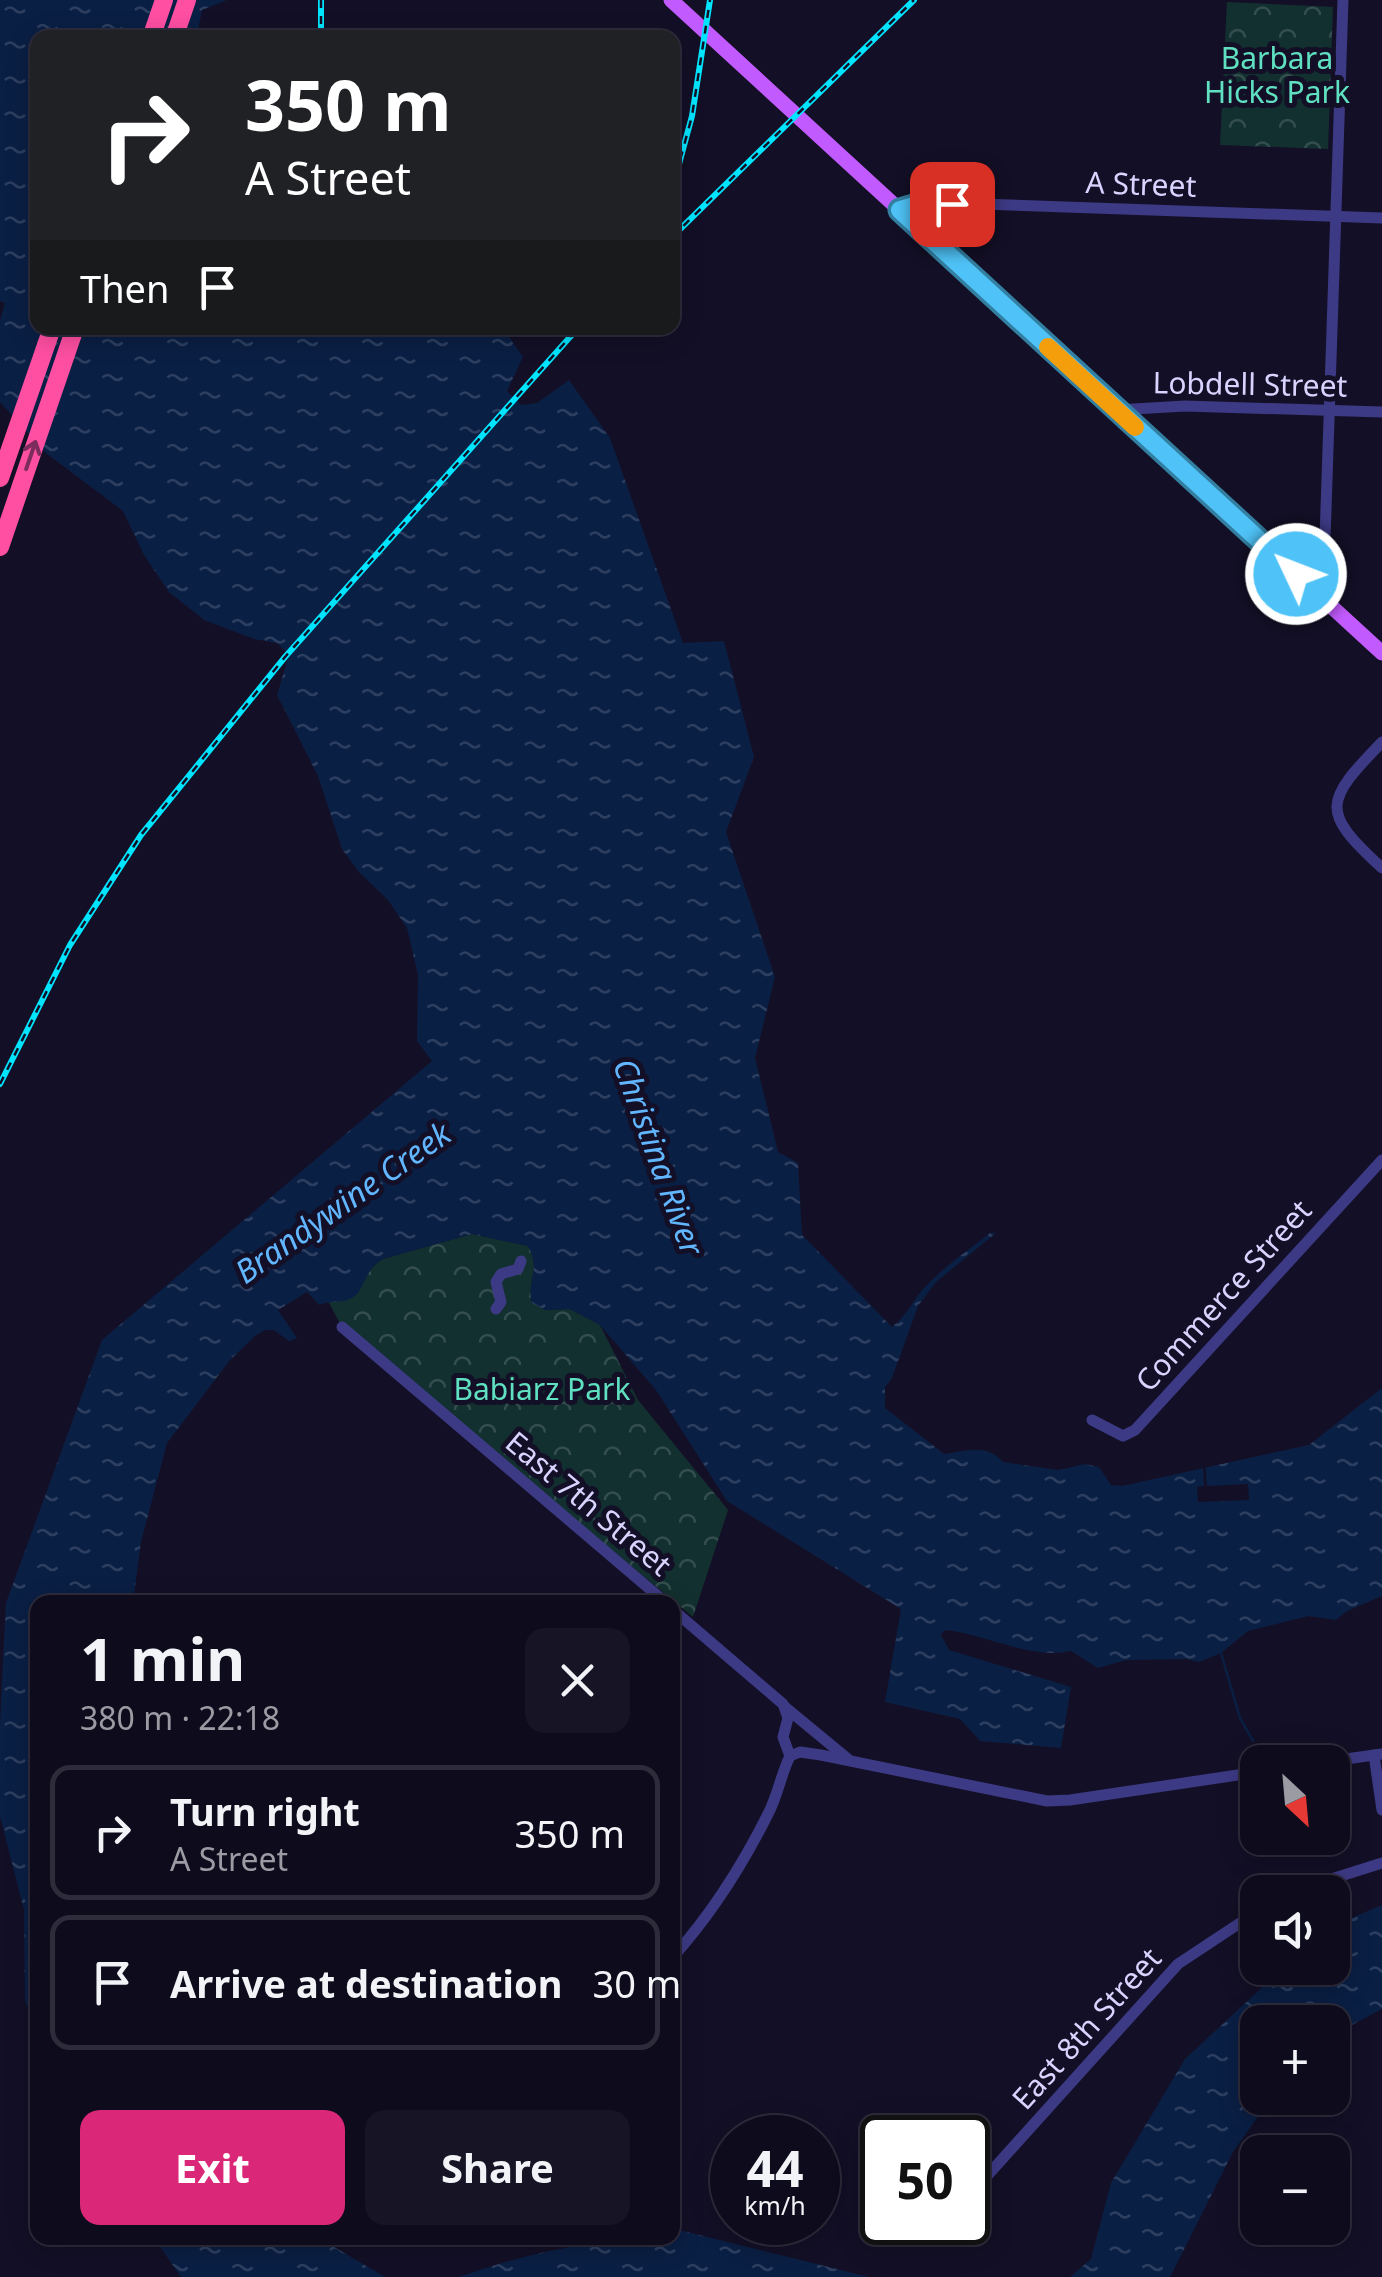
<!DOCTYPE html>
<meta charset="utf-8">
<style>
:root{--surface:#0e0b1c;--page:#171425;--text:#f1f3f6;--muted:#9b9ba3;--line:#2e2b3b;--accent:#db2777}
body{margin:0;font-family:"Noto Sans",sans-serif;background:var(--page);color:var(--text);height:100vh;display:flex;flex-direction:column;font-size:38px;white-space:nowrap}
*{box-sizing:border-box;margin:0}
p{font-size:32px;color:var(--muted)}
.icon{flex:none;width:55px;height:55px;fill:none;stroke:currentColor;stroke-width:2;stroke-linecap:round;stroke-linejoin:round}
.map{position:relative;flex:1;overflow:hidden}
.panel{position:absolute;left:30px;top:1595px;width:650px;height:650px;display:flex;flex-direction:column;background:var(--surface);border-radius:20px;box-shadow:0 5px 25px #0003,0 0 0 2px var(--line)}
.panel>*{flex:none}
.hud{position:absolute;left:30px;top:30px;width:650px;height:305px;border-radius:20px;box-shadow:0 5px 25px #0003,0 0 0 2px var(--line);background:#202124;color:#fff;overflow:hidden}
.needle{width:65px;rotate:154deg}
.fabs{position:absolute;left:1240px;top:1745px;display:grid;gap:20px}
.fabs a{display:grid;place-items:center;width:110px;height:110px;border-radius:20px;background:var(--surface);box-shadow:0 5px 25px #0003,0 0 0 2px var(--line);font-size:50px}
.speed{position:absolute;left:710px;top:2115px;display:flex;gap:20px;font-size:50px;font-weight:700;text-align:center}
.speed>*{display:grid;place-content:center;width:130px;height:130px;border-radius:50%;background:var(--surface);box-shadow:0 5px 25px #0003,0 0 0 2px var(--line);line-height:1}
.speed small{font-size:25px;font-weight:400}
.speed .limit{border:5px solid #111;border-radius:15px;background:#fff;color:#111}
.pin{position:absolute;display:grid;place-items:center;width:85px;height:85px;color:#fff;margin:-42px;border-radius:20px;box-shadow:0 5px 15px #0006}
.me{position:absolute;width:110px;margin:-55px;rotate:313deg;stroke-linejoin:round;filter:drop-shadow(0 0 8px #0008)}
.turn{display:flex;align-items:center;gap:35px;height:210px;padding:0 50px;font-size:45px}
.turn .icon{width:130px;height:130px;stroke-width:2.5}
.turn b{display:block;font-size:70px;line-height:85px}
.then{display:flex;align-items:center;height:95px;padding:0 50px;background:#0003;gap:20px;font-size:38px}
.round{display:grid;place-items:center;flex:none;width:105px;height:105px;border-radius:20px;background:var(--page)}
.head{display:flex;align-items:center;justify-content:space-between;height:170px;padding:0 50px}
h1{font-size:60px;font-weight:700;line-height:75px}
.primary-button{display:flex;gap:20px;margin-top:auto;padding:20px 50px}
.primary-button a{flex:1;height:115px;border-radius:20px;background:var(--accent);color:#fff;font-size:40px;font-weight:700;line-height:115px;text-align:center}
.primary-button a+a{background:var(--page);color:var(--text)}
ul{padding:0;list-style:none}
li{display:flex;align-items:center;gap:30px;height:135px;margin:0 20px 15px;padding:0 30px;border:5px solid var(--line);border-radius:20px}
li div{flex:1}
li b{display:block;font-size:38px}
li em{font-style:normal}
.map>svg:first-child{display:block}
.park{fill:url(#park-crowns)}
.water{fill:url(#water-ripples)}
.pier{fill:#130f26}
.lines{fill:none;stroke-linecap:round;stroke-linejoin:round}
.stream{stroke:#0a1f44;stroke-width:2.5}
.minor{stroke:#3d3a85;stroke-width:11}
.major{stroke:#c25bff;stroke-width:15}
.highway{stroke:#ff4fa3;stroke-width:18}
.rail-casing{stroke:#00e5ff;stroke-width:6}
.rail{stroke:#130f26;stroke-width:2.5;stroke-dasharray:8;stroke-linecap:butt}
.oneway{stroke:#7d2c5e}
.route-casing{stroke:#337fa1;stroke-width:25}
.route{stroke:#4fc3f7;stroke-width:18}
.slow{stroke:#f59e0b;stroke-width:18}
.labels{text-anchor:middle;stroke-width:10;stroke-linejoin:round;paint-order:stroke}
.park-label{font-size:30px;fill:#5fe0c0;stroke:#130f26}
.street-label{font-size:30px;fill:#d9d4ff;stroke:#130f26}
.water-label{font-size:32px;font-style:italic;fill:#62b6ff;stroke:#130f26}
</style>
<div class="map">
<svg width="1382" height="2277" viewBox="0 0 1382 2277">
<defs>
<pattern id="park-crowns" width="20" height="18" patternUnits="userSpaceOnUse" patternTransform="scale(2.5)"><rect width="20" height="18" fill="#12302f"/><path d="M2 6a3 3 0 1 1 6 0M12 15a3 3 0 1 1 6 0" fill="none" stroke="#344d4e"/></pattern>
<pattern id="water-ripples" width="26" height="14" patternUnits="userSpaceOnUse" patternTransform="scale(2.5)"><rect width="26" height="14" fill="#0a1f44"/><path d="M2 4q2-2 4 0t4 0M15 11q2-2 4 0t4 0" fill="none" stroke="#2d3f60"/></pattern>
</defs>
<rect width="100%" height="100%" fill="#130f26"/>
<g class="park">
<polygon points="1227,2 1333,7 1328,149 1220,145"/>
<path d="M472 1234 528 1246C542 1271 526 1279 532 1303L545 1310 570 1309 600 1325 638 1400 728 1510 693 1617 342 1327 328 1301C370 1303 355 1275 383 1259Z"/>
</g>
<g class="water">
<path d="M0 0H227L202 10 198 30 205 37 38 38V328H503L523 357 507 391 521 405 537 403 569 380 610 438 683 643 724 641 754 757 726 832 775 977 755 1058 778 1152 798 1163 802 1235 892 1327C908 1315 914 1297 928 1284 946 1265 969 1250 990 1233H996L936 1282 918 1306 892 1378 885 1387V1408L944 1454C967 1451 986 1443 1003 1462L1058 1470 1085 1464 1099 1467 1111 1485 1122 1486 1309 1445 1382 1388V1596L1347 1611 1336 1620 1309 1616 1248 1631 1221 1653 1199 1662 1187 1659 1126 1660 1098 1668 1071 1651C1029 1660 987 1634 945 1630L941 1635 949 1650 1071 1687 1061 1748 980 1741 960 1719 885 1702 901 1609 727 1501 656 1390 600 1325 570 1309 545 1310 532 1303C526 1279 542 1271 528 1246L472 1234 383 1259C363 1270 366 1290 352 1298 342 1304 329 1300 319 1305L307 1292 278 1310 297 1338 289 1341 274 1330H265L255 1336 230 1360 167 1443 141 1542 133 1602H38L37 2029 25 2001 24 1910 0 1816V1724L6 1603 102 1340 432 1061 417 1041 418 975 407 928 388 900 359 872 342 849 318 776 277 695 289 655 277 643 254 639 204 620 169 592 144 555 123 511 46 453 0 402V321L5 303 0 301Z"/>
<polygon points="1382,1905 1382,2009 1333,2035 1332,2022 1258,2022 1258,2098 1271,2098 1233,2152 1170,2277 1070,2277 1091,2259 1111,2183 1185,2059 1283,1968 1332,1968 1333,1926"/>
<path d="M679 2230 869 2277H459C527 2252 601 2238 672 2238L673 2231Z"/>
<polygon points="154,2238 319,2238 385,2277 181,2277"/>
</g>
<polygon class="pier" points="1203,1463 1205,1463 1207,1486 1248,1484 1249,1500 1198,1502 1197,1487 1204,1486"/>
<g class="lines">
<polyline class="stream" points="1221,1653 1240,1718 1253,1741"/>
<g class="minor">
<polyline points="900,210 920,205 951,203 1382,218"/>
<polyline points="1117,410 1185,406 1382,412"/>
<polyline points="1323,599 1343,0"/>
<path d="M1382 742C1324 802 1320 811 1382 868"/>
<polyline points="496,1309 501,1302 496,1282 501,1274 518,1269 521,1261"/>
<polyline points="342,1327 665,1602"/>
<polyline points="1092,1420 1123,1436 1135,1430 1382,1160"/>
<polyline points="672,1609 783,1704 788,1718 783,1737 790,1756"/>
<polyline points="785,1707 848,1759"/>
<polyline points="1374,1755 1382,1810"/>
<polyline points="790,1756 800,1752 821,1755 1047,1801 1070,1800 1258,1772"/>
<polyline points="1324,1762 1382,1754"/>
<polyline points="1290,1892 1382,1863"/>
<path d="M672 1958C710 1916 743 1864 768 1814 778 1795 781 1774 790 1756"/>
<polyline points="968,2197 1178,1964 1258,1911"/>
</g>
<polyline class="major" points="671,0 1382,653"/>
<g class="highway">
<polyline points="151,38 164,0"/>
<polyline points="174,38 187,0"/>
<polyline points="0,478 52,328"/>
<polyline points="0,547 75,328"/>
</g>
<g class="rail-casing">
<g id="rail">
<polyline points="321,0 321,38"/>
<polyline points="672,190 692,116 710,0"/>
<polyline points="672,237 914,0"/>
<polyline points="0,1084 70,945 141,835 285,657 578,328"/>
</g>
</g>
<use href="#rail" class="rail"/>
</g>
<defs><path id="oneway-shaft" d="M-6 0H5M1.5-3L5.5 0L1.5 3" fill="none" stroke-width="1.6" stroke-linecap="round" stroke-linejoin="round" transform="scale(2.5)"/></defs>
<use class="oneway" href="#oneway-shaft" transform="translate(31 455) rotate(-71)"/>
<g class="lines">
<g class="route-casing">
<polyline id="route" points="952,204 920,204 900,210 1296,574"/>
</g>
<use href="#route" class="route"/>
<polyline class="slow" points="1048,347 1135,427"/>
</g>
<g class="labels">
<g class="park-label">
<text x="1277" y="69">Barbara<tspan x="1277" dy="34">Hicks Park</tspan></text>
<text x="542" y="1400">Babiarz Park</text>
</g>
<g class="street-label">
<text transform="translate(1141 185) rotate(2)" y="10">A Street</text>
<text transform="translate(1250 385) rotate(1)" y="10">Lobdell Street</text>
<text transform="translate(1224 1296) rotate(-48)" y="10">Commerce Street</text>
<text transform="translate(588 1504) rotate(40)" y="10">East 7th Street</text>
<text transform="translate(1087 2029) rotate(-48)" y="10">East 8th Street</text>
</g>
<g class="water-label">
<text transform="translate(658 1157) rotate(70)" y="11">Christina River</text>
<text transform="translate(343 1203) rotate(-35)" y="11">Brandywine Creek</text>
</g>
</g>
</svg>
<div class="fabs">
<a><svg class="needle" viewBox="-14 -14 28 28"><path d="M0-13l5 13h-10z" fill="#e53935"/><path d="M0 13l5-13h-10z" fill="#9b9ba3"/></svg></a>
<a><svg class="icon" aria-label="sound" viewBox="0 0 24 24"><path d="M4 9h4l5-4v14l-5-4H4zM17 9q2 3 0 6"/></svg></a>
<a>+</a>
<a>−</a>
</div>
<div class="speed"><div>44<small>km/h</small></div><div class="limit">50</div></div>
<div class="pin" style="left:952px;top:204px;background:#d93025"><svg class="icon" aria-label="arrive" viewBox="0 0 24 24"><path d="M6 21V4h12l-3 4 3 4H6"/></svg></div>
<svg class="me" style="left:1296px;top:574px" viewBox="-20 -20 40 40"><circle r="17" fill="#4fc3f7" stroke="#fff" stroke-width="3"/><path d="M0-11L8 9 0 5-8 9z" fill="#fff"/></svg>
<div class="hud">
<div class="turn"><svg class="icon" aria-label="right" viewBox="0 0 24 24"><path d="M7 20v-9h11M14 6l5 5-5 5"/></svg><div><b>350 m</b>A Street</div></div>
<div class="then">Then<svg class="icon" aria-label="arrive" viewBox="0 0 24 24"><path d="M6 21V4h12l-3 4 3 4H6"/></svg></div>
</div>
<section class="panel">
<div class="head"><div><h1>1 min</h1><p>380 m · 22:18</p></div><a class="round"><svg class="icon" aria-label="close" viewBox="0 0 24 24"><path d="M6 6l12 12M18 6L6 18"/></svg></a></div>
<ul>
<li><svg class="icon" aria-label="right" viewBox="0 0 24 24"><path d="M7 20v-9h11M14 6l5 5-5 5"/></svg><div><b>Turn right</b><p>A Street</p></div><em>350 m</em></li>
<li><svg class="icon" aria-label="arrive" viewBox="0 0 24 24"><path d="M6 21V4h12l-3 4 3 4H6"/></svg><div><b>Arrive at destination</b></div><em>30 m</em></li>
</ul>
<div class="primary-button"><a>Exit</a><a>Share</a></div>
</section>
</div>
